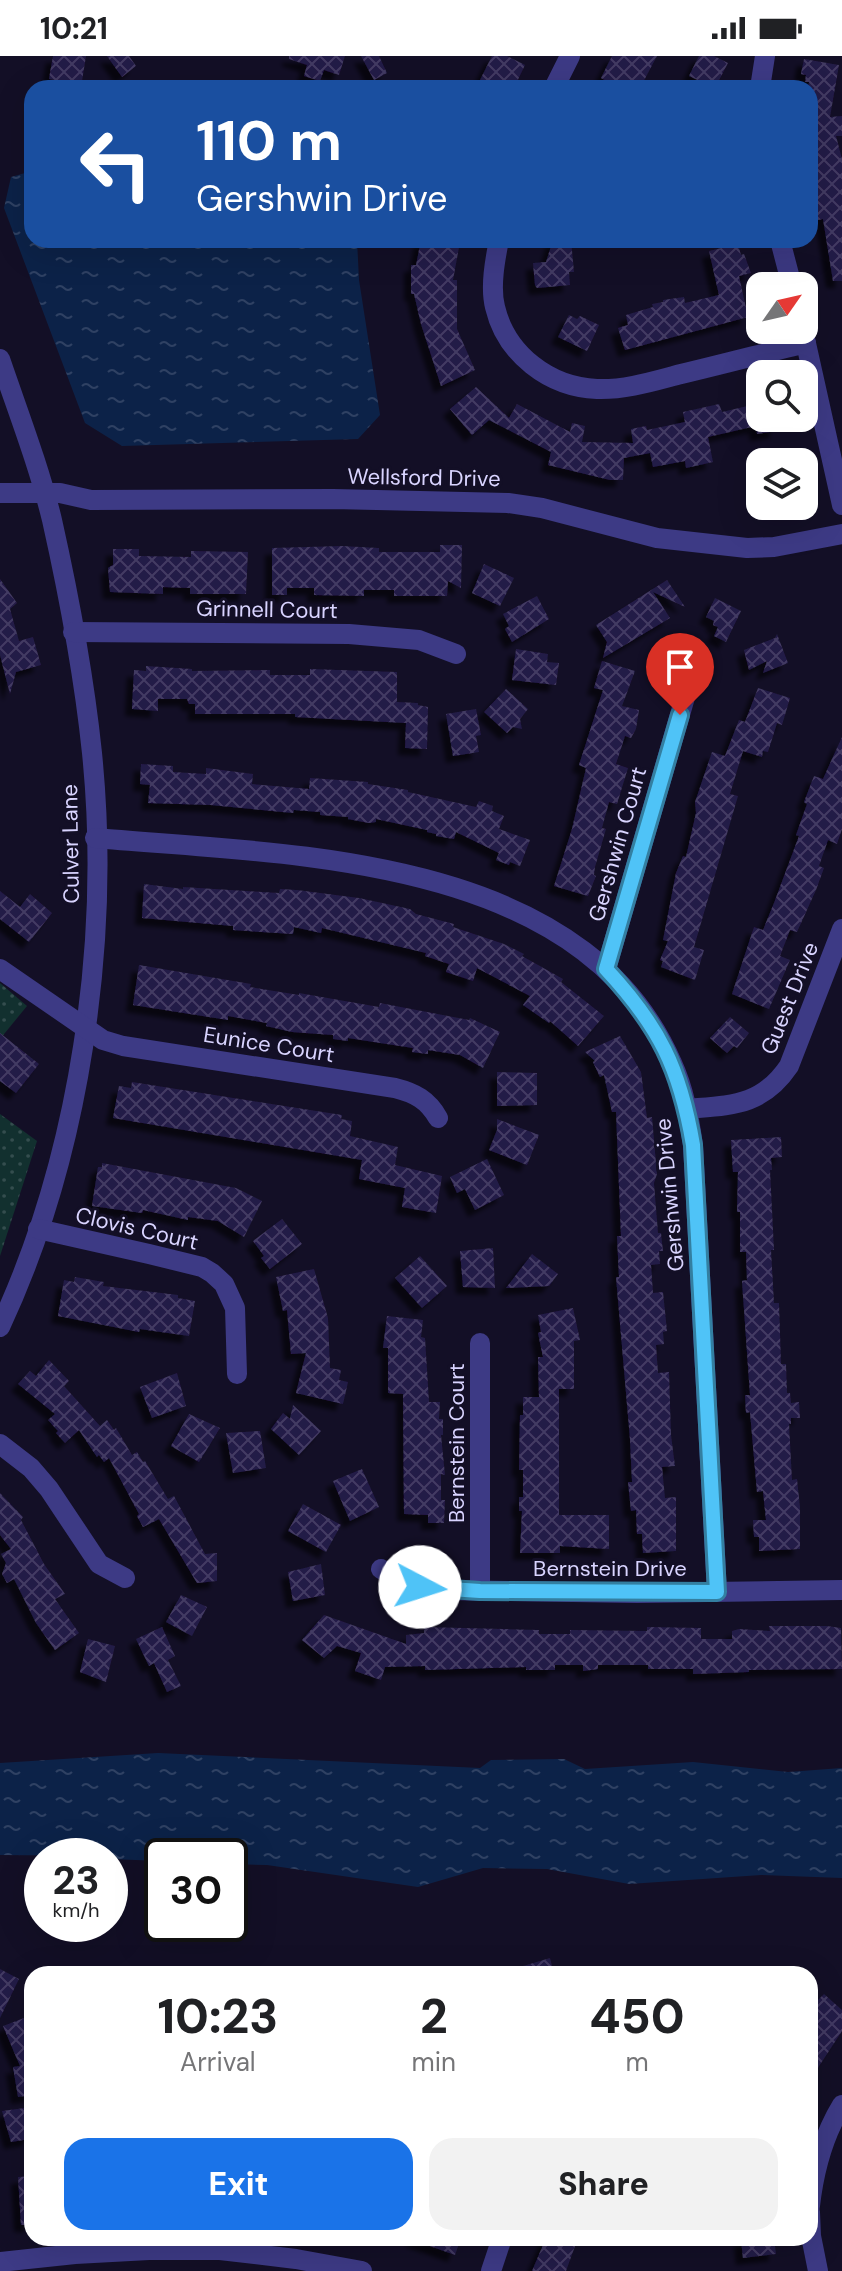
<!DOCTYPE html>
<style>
:root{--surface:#fff;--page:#f2f2f2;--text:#202124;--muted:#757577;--accent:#1a73e8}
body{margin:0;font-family:"DM Sans",sans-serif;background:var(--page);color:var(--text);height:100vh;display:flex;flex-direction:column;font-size:30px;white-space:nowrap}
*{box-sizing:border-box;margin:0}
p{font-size:26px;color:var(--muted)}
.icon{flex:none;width:44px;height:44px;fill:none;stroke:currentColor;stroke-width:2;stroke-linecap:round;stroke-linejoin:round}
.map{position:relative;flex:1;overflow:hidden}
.side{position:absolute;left:24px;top:1910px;width:794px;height:280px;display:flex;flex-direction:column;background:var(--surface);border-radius:24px;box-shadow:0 8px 32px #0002}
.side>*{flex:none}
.hud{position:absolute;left:24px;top:24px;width:794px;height:168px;border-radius:24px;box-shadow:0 8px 32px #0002;background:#1a4fa0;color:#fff;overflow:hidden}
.needle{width:52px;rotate:56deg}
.fabs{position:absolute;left:746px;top:216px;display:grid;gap:16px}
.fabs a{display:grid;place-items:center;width:72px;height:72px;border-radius:16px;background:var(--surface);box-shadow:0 8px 32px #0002;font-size:40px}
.speed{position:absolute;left:24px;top:1782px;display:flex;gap:16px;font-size:40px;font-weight:700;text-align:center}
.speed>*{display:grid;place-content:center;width:104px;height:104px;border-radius:50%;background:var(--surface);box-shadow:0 8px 32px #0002;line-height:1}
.speed small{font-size:20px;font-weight:400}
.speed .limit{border:4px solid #111;border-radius:12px;background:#fff;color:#111}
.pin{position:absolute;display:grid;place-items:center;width:68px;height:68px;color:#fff;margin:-82px -34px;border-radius:50% 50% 50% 0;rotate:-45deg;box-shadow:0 0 8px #0007}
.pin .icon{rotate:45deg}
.me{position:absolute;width:88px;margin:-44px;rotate:95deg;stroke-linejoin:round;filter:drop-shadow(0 0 6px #0008)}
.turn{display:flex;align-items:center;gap:28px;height:168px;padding:0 40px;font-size:36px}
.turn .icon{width:104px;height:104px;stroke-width:2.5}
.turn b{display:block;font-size:56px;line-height:68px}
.eta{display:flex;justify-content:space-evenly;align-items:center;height:136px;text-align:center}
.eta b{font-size:48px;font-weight:800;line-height:56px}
.button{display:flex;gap:16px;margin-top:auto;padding:16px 40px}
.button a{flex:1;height:92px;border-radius:24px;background:var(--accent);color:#fff;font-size:32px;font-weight:800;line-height:92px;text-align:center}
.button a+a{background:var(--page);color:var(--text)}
.status{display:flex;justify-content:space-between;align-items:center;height:56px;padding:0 40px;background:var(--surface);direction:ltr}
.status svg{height:22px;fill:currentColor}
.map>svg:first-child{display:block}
.park{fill:url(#park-dots)}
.water{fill:url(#water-ripples)}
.building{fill:url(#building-cross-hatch);filter:url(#shadow)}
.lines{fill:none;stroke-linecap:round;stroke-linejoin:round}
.minor{stroke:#3d3a85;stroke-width:20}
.route-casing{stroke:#337fa1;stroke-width:20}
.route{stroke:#4fc3f7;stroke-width:14}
.labels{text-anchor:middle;stroke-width:6;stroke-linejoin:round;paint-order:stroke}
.street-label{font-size:22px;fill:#d9d4ff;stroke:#130f26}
</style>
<div class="status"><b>10:21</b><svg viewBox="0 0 49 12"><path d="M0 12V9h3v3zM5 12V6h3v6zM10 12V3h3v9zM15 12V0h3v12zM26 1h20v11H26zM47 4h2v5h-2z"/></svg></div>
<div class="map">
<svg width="842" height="2215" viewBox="0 0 842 2215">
<defs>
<pattern id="park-dots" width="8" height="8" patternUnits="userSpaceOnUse" patternTransform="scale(2)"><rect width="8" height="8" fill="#12302f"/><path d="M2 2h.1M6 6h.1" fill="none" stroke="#344d4e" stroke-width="1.8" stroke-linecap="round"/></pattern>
<pattern id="water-ripples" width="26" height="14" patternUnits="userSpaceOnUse" patternTransform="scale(2)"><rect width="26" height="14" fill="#0c2248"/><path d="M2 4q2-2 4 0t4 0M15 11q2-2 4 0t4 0" fill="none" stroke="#2f4163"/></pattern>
<pattern id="building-cross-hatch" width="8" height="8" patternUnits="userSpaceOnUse" patternTransform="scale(2)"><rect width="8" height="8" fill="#241b47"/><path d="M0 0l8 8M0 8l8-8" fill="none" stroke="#433b63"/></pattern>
<filter id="shadow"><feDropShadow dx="-7" dy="7" stdDeviation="2" flood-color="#0009"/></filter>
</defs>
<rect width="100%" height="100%" fill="#130f26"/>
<g class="park">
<polygon points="0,927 27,950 0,983"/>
<polygon points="0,1058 37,1085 0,1200"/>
</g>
<g class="water">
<polygon points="32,115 32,184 357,184 359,224 380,359 358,383 122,390 85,367 4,152 11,121"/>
<polygon points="158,1697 480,1712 491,1704 564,1703 585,1713 693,1706 788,1716 842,1712 842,1822 761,1819 629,1828 547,1813 483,1812 418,1831 267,1809 230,1808 230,1800 162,1800 162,1805 110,1803 110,1800 0,1799 0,1707"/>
</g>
<g class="building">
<polygon points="53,0 86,0 82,25 77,24 65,32 61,25 49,23"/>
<polygon points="107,0 129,0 136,10 122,21"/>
<polygon points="289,0 345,0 339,19 324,14 320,25 304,20 307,9 289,3"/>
<polygon points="361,0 379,0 387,17 374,24"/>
<polygon points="492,0 507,0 525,9 514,32 476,32"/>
<polygon points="612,0 657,0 640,32 619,32 601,22"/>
<polygon points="699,0 714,0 728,7 715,32 699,32 702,26 689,20"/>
<polygon points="804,3 839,9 830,61 842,60 842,80 836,80 842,103 842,225 833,225 823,163 818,164 814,149 817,148 810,110 810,32 808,32 809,26 805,26 806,19 801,18"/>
<polygon points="421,184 460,186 453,224 457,224 457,273 475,314 441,330 421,268 414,238 411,238 411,209 416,209"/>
<polygon points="553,184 571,184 574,216 569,216 570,229 537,232 535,229 533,207 546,206"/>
<polygon points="738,188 741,199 744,198 751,217 739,220 748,261 625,294 618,272 628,269 626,259 653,251 652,248 663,246 663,244 684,241 685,247 719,239 709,195"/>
<polygon points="569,259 577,263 580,260 599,269 587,295 558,281"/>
<polygon points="476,331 509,362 517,348 570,376 572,367 585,370 582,386 633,387 631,373 646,370 647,374 685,366 683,356 719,348 722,356 760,347 760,362 775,362 777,375 757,378 756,370 708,381 713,406 686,412 685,405 653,411 650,397 624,402 623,424 610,424 548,409 551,396 489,364 472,379 450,353"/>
<polygon points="440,489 462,489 461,532 448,525 447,540 394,540 394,534 364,534 364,540 314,539 314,532 287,532 287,539 272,539 272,492 342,490 379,492 379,496 440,496"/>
<polygon points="113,493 139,493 139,500 191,501 191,495 248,496 246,538 190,538 190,532 163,531 163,538 110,536 108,512 113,509"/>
<polygon points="484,508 514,522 500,550 472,537"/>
<polygon points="0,523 17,547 10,553 19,585 33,581 41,609 16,616 10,638 0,599"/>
<polygon points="667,524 685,551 653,536 670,562 603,602 607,586 596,569"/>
<polygon points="537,540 549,563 512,586 505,573 509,570 503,558"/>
<polygon points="715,542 741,555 726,586 714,580 718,571 713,569 714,565 706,561"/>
<polygon points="777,578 788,607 763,617 767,605 749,614 744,594 775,582"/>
<polygon points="516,593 548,598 547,606 559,607 556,629 512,624"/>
<polygon points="602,605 635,615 622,650 639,654 636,673 631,682 625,680 616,708 628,712 617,748 609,746 602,772 606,773 595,811 594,819 596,820 588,840 554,830 572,773 586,712 579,709 603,634 594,632"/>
<polygon points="146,610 192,613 192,615 270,614 270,619 310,619 310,613 397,616 397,646 418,647 418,649 428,651 427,693 405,692 406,667 295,661 295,658 195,658 195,648 189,648 187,643 158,643 158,655 132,653 134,614 146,615"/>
<polygon points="758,632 790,642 782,669 777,667 768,696 763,695 762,701 743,695 730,738 738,740 694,891 704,894 695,924 661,911 663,905 660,904 668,885 663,884 676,817 683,800 686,801 696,757 695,746 712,696 725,700 739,664 745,666"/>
<polygon points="506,633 528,653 520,663 522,673 513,671 507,677 484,656"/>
<polygon points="476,653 481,679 476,680 479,696 453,700 446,658"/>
<polygon points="842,681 842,773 837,788 828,784 819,810 824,812 816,834 797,876 790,874 780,900 790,904 769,953 732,938 754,871 763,874 774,847 799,780 796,779 807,748 804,746 814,720 823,723"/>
<polygon points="141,708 173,710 173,716 206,718 206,712 253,718 252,728 309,733 310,722 368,726 368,728 408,734 408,736 476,751 479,745 493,750 492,755 504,760 499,773 530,784 520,810 510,806 509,809 496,804 499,797 456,776 454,783 436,780 436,778 427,776 427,774 376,763 376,766 369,767 348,763 348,761 320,759 320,756 294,754 293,757 211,749 148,747 150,729 140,728"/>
<polygon points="144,828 183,833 183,831 279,837 280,833 297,834 359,842 410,853 416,858 454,868 453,871 504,888 524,898 522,900 563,923 561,926 604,960 578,990 550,965 549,967 523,949 530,940 477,912 473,925 446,916 449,908 425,900 426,897 322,872 321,877 294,871 293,878 233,874 233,870 142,862"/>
<polygon points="0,835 20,851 30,838 52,857 29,886 0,863"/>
<polygon points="139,909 251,928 250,931 299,939 299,937 379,951 380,947 469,964 470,962 500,976 483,1012 460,999 428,994 428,998 412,996 413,992 348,982 348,985 333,983 333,979 292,976 266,970 267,967 228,960 228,964 133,949"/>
<polygon points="730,961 749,977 737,992 734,990 727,997 710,982"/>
<polygon points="0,977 39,1008 16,1037 0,1025"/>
<polygon points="620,980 641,1016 647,1062 652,1061 657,1118 654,1127 658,1177 661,1177 663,1195 659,1195 660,1208 651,1209 653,1237 663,1236 667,1275 663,1276 664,1288 656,1289 658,1317 669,1316 671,1379 675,1410 662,1411 665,1442 676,1441 676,1495 643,1497 642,1478 637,1478 636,1454 631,1455 628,1426 632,1426 630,1383 616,1221 619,1221 617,1180 621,1180 616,1056 612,1056 604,1019 600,1021 593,1006 595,1005 585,996"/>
<polygon points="497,1016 537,1017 537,1049 497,1050"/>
<polygon points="132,1026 342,1059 341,1063 352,1065 350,1080 398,1091 395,1109 442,1120 436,1157 402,1151 405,1132 359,1123 362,1104 113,1062 119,1030 131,1032"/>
<polygon points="497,1063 539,1079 527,1109 489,1094 497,1074"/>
<polygon points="781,1081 782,1101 771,1102 772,1114 770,1114 774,1194 771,1194 774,1247 779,1247 781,1308 786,1308 787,1337 790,1337 791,1347 799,1346 800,1362 791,1362 791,1368 789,1368 792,1424 797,1423 800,1451 800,1493 759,1495 759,1481 754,1481 753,1464 766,1464 763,1435 757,1436 750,1356 746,1357 745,1339 750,1339 742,1225 747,1224 746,1196 740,1196 740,1156 737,1156 738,1116 733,1116 731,1084"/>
<polygon points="487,1103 504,1139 475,1154 465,1133 457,1137 450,1121"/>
<polygon points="102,1107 236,1132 262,1145 244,1181 218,1165 188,1161 188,1164 143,1154 142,1157 92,1150 98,1111 102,1111"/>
<polygon points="282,1163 302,1188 270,1213 261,1202 264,1200 253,1185"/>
<polygon points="493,1192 495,1232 463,1231 460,1195"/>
<polygon points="532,1198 558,1218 549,1230 506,1232"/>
<polygon points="420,1200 447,1230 422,1252 395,1222"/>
<polygon points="314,1213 328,1262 330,1312 341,1314 339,1324 348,1326 343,1348 296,1337 306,1297 291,1298 287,1254 283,1255 276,1221"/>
<polygon points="75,1221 104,1226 103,1230 178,1239 178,1242 195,1245 189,1280 140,1273 139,1276 58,1260 64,1224 74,1226"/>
<polygon points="573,1252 580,1284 574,1285 574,1333 559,1333 559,1459 609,1459 609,1493 560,1490 560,1497 520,1497 522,1455 519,1455 519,1441 523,1441 523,1414 519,1414 520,1359 523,1359 523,1341 539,1341 538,1301 543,1301 538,1277 541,1276 538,1259"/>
<polygon points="387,1260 423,1264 421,1281 425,1282 429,1346 440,1346 439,1363 443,1363 443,1379 441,1379 445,1419 441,1418 441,1444 445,1444 444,1467 428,1467 428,1459 404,1458 403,1338 388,1337 388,1292 383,1292"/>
<polygon points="49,1304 69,1325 64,1330 100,1370 107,1364 114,1374 116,1372 132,1399 137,1396 143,1406 145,1405 168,1443 174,1440 205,1498 217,1497 217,1525 197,1527 159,1463 143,1471 137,1460 139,1458 109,1402 104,1406 99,1399 97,1401 79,1374 65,1387 56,1377 58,1375 48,1364 55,1358 18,1328 30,1315 36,1320"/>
<polygon points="177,1317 186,1350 152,1362 140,1331"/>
<polygon points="293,1349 321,1375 299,1399 271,1373 283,1357 290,1363"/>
<polygon points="189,1358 220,1372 199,1406 171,1390"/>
<polygon points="260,1375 266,1412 233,1417 226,1377"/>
<polygon points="362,1413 379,1451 350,1465 333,1425"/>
<polygon points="0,1437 23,1461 21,1464 44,1508 65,1538 55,1543 79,1577 55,1594 36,1567 14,1523 7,1527 2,1518 6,1507 1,1498 11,1493 0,1479"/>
<polygon points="303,1448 341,1469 326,1496 288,1475"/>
<polygon points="321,1508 325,1539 293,1545 288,1516"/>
<polygon points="181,1539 207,1551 192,1580 166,1566"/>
<polygon points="324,1559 406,1588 406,1579 424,1577 424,1571 539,1574 539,1578 570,1578 570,1574 647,1575 647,1571 701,1572 701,1583 732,1583 732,1575 739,1573 770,1575 769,1570 827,1570 841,1572 842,1613 749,1614 749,1616 693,1618 693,1613 648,1613 648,1609 598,1609 598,1613 583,1615 583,1609 555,1609 555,1614 526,1614 526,1611 425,1614 425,1610 385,1611 381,1624 355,1615 361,1597 337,1590 324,1602 302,1584"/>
<polygon points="162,1571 175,1600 168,1604 181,1630 167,1636 154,1607 149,1610 136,1583"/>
<polygon points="88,1583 115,1590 106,1626 80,1616"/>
<polygon points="550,1902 554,1918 510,1918 510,1914"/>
<polygon points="0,1913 19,1923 0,1962"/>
<polygon points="824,1938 842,1954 842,1975 810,2024 810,1952"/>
<polygon points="32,1959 32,2039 18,2041 13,2011 20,2010 3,1970"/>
<polygon points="32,2051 32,2079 29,2080 30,2083 11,2086 2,2055"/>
<polygon points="32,2120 32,2169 21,2169 18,2121"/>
<polygon points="414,2182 461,2182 455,2199 413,2184"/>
<polygon points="546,2182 578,2182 566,2215 532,2215"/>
<polygon points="751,2182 774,2182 776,2198 743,2202 741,2184"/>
</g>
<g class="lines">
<g class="minor">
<polyline points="554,32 570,0"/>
<polyline points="760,32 765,0"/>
<path d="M499 184C495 204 490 231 495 251 506 298 549 331 597 333 626 334 654 325 681 318 723 308 765 297 806 287"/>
<polyline points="780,184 792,230"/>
<polyline points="803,274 842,449"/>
<path d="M0 303C18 356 39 410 52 464 69 540 84 620 92 697 111 885 80 1100 0 1271"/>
<polyline points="0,437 60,437 91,444 333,443 508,447 542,452 657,482 747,492 774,491 842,478"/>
<polyline points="73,576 349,578 419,584 456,598"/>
<path d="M95 782C288 799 581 797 672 1007 684 1033 689 1061 693 1089L717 1536"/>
<path d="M0 913 103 984 123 990 395 1032C415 1037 428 1044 438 1062"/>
<polyline points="606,913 688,631"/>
<path d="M687 1053C732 1049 762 1050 789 1010L842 873"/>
<polyline points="38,1173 149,1198 202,1211 212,1217 224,1228 235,1252 237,1318"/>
<polyline points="480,1287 480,1535"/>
<polyline points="0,1388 31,1412 49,1433 99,1508 125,1522"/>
<polyline points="381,1513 398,1523 439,1534 637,1537 842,1534"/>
<path d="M810 2150C814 2114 823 2080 842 2049"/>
<polyline points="810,2156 811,2180 818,2215"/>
<polyline points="0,2206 75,2198 149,2194 220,2194 296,2203 362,2215"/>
<polyline points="491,2215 502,2182"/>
</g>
</g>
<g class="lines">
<g class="route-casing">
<path id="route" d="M420 1531 480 1535 717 1536 693 1089C680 1012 659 970 606 913L680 659"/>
</g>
<use href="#route" class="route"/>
</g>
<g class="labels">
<g class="street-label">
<text transform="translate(424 421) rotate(1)" y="8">Wellsford Drive</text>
<text transform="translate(267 553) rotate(1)" y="8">Grinnell Court</text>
<text transform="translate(70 788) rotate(-91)" y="8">Culver Lane</text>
<text transform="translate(617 788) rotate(-74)" y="8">Gershwin Court</text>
<text transform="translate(789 942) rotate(-68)" y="8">Guest Drive</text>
<text transform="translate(269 988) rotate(9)" y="8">Eunice Court</text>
<text transform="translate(669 1139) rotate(-95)" y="8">Gershwin Drive</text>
<text transform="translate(137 1172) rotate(13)" y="8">Clovis Court</text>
<text transform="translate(456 1387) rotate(-90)" y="8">Bernstein Court</text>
<text x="610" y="1520">Bernstein Drive</text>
</g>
</g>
</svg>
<div class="fabs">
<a><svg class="needle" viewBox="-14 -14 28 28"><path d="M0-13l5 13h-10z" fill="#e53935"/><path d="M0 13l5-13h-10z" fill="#757577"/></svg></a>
<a><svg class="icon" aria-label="search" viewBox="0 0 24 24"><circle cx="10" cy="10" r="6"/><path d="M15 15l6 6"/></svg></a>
<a><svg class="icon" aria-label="layers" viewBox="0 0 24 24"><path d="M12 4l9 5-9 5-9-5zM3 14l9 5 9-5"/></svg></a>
</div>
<div class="speed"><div>23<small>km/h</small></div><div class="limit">30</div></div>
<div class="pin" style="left:680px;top:659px;background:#d93025"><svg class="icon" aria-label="arrive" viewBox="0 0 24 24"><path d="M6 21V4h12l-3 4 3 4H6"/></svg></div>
<svg class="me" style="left:420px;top:1531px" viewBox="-20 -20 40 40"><circle r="19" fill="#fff"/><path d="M0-13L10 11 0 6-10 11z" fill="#4fc3f7"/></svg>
<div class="hud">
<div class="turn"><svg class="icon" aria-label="left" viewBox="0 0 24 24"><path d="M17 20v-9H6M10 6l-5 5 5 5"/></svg><div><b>110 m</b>Gershwin Drive</div></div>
</div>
<section class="side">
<div class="eta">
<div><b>10:23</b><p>Arrival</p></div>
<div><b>2</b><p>min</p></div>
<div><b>450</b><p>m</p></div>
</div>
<div class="button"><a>Exit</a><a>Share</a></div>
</section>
</div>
